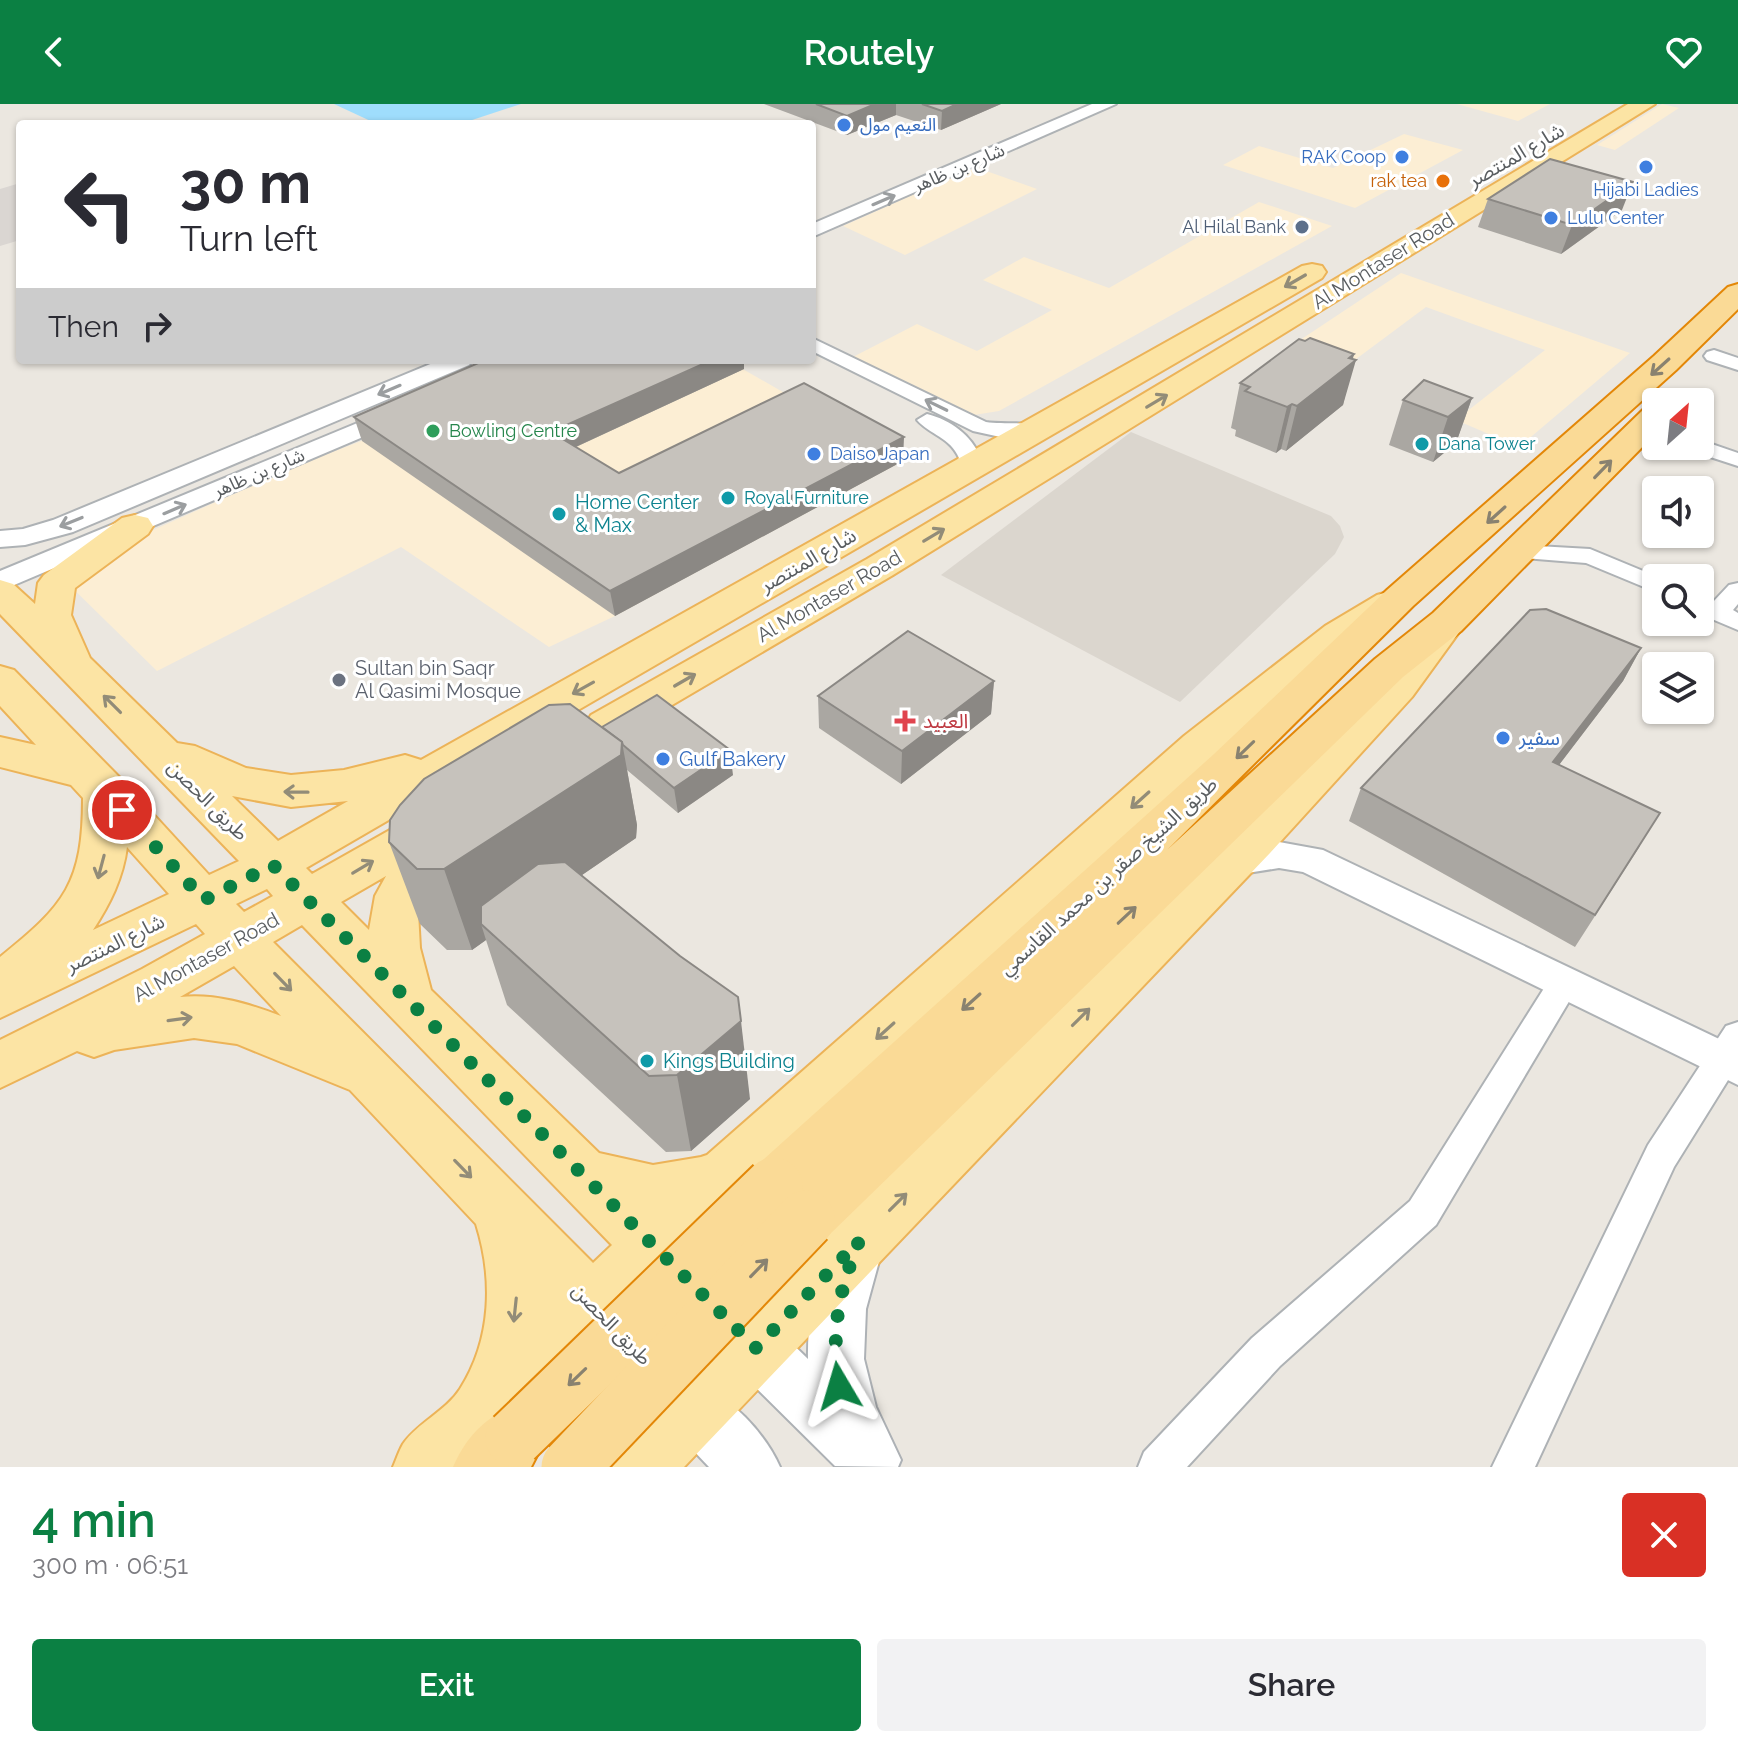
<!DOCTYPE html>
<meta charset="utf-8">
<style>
:root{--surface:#fff;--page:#f2f2f3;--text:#2b2b33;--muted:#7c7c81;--accent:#0b8043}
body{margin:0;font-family:Raleway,"Noto Sans Arabic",sans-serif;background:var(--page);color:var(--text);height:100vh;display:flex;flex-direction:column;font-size:30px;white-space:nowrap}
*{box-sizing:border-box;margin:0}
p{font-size:26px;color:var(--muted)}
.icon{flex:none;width:44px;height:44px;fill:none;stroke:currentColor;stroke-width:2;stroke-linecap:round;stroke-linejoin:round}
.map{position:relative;height:1363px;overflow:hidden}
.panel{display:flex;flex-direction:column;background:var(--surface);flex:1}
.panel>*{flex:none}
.banner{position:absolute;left:16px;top:16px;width:800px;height:244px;border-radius:8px;box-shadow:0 2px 6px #0004;background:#fff;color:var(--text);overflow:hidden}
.needle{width:52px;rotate:27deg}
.tools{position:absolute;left:1642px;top:284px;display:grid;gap:16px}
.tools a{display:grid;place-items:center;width:72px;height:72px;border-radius:8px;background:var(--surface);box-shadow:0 2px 6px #0004;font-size:40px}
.pin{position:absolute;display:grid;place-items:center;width:68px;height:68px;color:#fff;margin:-34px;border:4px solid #fff;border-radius:50%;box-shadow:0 2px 8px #0007}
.me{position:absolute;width:88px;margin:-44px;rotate:353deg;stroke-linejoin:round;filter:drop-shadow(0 0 6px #0008)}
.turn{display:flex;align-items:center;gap:28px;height:168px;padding:0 32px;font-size:36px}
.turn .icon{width:104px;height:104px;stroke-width:2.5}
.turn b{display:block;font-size:56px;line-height:68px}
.then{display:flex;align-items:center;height:76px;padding:0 32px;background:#0003;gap:16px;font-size:30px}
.round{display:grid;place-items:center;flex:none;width:84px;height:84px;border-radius:8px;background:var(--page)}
.headline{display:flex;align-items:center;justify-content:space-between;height:136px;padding:0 32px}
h1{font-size:48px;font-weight:600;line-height:60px;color:var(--accent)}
.cta{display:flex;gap:16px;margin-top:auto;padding:16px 32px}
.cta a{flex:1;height:92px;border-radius:8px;background:var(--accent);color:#fff;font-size:32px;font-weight:600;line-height:92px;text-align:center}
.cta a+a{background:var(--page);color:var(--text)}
header{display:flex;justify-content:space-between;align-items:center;height:104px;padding:0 32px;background:var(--accent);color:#fff;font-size:36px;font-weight:600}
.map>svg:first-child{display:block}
.commercial{fill:#fceed4}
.industrial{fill:#dad6d2}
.education{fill:#dbd6ce}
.water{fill:#9fddfc}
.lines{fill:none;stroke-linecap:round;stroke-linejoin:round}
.minor-casing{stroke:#aeb2b5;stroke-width:4}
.tertiary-casing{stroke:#aeb2b5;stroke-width:4}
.secondary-casing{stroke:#adb1b5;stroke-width:4}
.primary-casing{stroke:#ecb358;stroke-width:4}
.trunk-casing{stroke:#e38708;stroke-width:4}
.minor{fill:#fff;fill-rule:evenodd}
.tertiary{fill:#fff;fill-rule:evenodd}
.secondary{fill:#fff;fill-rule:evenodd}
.primary{fill:#fce4a4;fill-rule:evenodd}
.trunk{fill:#fada96;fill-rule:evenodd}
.trunk-bridge-casing{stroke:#e38708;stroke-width:61;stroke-linecap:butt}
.trunk-bridge{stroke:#fada96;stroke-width:57}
.wall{fill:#aaa7a2}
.shaded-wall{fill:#8b8884}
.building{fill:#c6c2bc;stroke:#8b8884;stroke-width:2}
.oneway{stroke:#9b9ea0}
.oneway2{stroke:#928c78}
.oneway3{stroke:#898270}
.route{stroke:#0b8043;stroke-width:14;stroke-dasharray:0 25.2}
.shop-dot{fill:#3f7fe0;stroke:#fff;stroke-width:3}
.food-dot{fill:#e8710a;stroke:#fff;stroke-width:3}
.service-dot{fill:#5c6f8a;stroke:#fff;stroke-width:3}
.leisure-dot{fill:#2e9e5b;stroke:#fff;stroke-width:3}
.culture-dot{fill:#0f9aa8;stroke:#fff;stroke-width:3}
.worship-dot{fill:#6b7280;stroke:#fff;stroke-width:3}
.health-dot{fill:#e0444e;stroke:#fff;stroke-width:3}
.labels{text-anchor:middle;stroke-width:6;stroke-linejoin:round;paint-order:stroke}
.far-shop-label{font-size:18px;fill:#366cbe;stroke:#fff;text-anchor:start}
.far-street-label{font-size:18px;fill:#595d60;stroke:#fff}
.far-food-label{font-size:18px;fill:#c56008;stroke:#fff;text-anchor:end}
.far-service-label{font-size:18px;fill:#4e5e75;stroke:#fff;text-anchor:end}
.far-leisure-label{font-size:18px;fill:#27864d;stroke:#fff;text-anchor:start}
.far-culture-label{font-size:18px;fill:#0d838f;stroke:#fff;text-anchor:start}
.street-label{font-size:20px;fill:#595d60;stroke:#fff}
.culture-label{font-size:20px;fill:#0d838f;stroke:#fff;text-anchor:start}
.worship-label{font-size:20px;fill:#5b616d;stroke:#fff;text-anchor:start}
.health-label{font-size:20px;fill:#be3a42;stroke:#fff;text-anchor:start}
.shop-label{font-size:20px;fill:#366cbe;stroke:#fff;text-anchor:start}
</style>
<header><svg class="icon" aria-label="back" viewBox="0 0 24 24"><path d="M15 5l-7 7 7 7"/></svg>Routely<svg class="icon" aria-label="heart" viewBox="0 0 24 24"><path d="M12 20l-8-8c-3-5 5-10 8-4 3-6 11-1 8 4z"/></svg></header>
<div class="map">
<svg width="1738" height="1363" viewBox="0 0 1738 1363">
<rect width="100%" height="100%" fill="#ebe7e0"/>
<g class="commercial">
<polygon points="1457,0 1550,0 1518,17"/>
<polygon points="1662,0 1679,4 1615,46 1597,41"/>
<polygon points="1404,30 1463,46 1355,104 1223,61 1259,42 1333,64"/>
<polygon points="975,63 1037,85 905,151 843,122"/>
<polygon points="1259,98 1332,122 999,307 974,311 849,255 917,220 977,247 1052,206 983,176 1024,153 1109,184"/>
<polygon points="1401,169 1630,249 1519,343 1456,316 1545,246 1426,203 1336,270 1282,248"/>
<polygon points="727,256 903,357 615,512 549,543 401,443 157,567 57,469 303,359 364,336"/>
</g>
<polygon class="industrial" points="20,79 20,136 0,142 0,85"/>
<polygon class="education" points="1131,328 1331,412 1340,422 1344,433 1335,450 1180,598 941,471"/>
<polygon class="water" points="334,0 521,0 460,20 377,20"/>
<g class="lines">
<g class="minor-casing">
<g id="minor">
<path d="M812 234 986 318C1003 321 1038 316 1047 326L1037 332 1005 334 973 327 812 247Z"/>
<polygon points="1714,246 1738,254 1738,266 1707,256 1704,252 1707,248"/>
<path d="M927 310C951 316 971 331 981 354L966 377H950L947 372 959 354C950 333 930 331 917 316Z"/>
<polygon points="1700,336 1738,349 1738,362 1692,347 1689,342 1700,342"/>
<polygon points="1521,441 1590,445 1660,474 1656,474 1656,488 1586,459 1513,453 1509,448 1513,443"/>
<polygon points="1738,479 1738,500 1733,506 1738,509 1738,526 1700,510 1700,493 1713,498 1729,481"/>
<polygon points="1564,866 1575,870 1580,879 1436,1121 1280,1262 1187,1363 1138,1363 1144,1348 1252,1234 1410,1097 1553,870"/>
<polygon points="1738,918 1738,960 1674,1063 1535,1363 1492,1363 1648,1041 1726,922"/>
</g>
</g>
<g class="tertiary-casing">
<g id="tertiary">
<polygon points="1092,0 1116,0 812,133 812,120"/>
<polygon points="440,256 473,256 469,261 73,428 25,441 0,443 0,427 23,425 53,416"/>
<polygon points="401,301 410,303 413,308 410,313 0,487 0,467"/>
<polygon points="1279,738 1323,746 1738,944 1738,981 1303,768 1279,764 1235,771 1222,767 1217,757 1222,747"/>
</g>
</g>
<g class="secondary-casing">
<g id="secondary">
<path d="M854 1124 873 1132 881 1150 866 1205 864 1255 876 1303 901 1356 898 1363 835 1362 736 1264 728 1244 736 1224 756 1216 776 1224 808 1255C807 1211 818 1172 835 1132Z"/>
<path d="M695 1278C730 1292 765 1329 780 1363H709L675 1327 666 1307 675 1287Z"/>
</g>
</g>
<g class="primary-casing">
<g id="primary">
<polygon points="1628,0 1655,0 893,471 621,631 606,635 591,631 585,621 591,611 867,455"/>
<path d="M1312 160 1322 162 1326 168 1322 174 306 764 312 770 427 705 443 700 459 705 466 717 461 725 466 733 425 787 418 808 420 844 431 886 599 1049 653 1061 701 1053 707 1051 1184 632 1325 522 1377 491 1391 487 1405 491 1410 499 1405 507 1353 540 1214 654 744 1090 693 1141 704 1163 695 1183 674 1192 652 1182 634 1201 642 1221 634 1242 612 1251 592 1243 472 1363H393C396 1356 399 1347 403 1340 417 1319 446 1307 460 1285 492 1235 493 1174 476 1120L350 986 237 940 194 934 114 946 94 953 77 947 0 984V936L142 865 205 830 196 820 0 914V853C65 801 83 779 83 694L71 681 0 663V633L36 641 0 602V562L14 566 121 675 209 771 239 757 0 510V476L13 480 35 500 38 479 44 471 122 414 135 411 148 414 153 422 148 430 75 484 71 511 90 554 177 639 195 642 246 664 291 671 344 666 405 651 421 656 1302 162ZM232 692 291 703 348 697 278 737ZM127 743 169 790 93 826C110 800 123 774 127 743ZM386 772 375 792 369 826 341 798ZM267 785 273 792 244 808 236 800ZM302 821 612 1141 593 1159 273 838ZM234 862 281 912C249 900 215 889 180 893Z"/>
<polygon points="1446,508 1460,511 1465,520 1412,593 1270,749 684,1363 606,1363 616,1340 1238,725 1384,573 1432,511"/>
</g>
</g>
<g class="trunk-casing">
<g id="trunk">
<polygon points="1738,180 1738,205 1676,266 1413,502 1167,746 1375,555 1433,509 1645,304 1656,301 1656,329 1461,527 1403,573 826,1134 806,1142 786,1134 777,1115 782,1105 774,1108 754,1100 746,1082 754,1064 1214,650 1387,486 1654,252 1728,183"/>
<path d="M514 1302 537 1311 546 1334 531 1363H453C466 1333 484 1314 514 1302Z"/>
</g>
</g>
<use href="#minor" class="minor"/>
<use href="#tertiary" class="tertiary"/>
<use href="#secondary" class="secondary"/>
<use href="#primary" class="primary"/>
<use href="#trunk" class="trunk"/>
<g class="trunk-bridge-casing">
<g id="trunk-bridge">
<polyline points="514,1334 774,1082"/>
<polyline points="570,1363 806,1115"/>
</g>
</g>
<use href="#trunk-bridge" class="trunk-bridge"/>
</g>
<g class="wall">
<polygon points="764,0 1001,0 941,26 896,11 847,31"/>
<polygon points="1488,95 1622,106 1561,150 1478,123"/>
<polygon points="1354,250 1343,301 1286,347 1281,345 1276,349 1235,332 1236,326 1231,324 1240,279"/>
<polygon points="744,265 576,343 619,369 903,357 615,512 362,337 354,313"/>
<polygon points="1472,294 1456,339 1433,358 1389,341 1403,296"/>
<polygon points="1641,544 1623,577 1559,661 1640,742 1575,843 1349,717 1361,684"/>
<polygon points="994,577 991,610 901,680 819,624 818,592"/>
<polygon points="602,623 733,671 678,709 627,666 637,721 636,734 582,771 750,995 691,1047 666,1048 507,901 486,836 472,846 447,846 420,820 389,738"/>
</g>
<g class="shaded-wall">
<polygon points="875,0 896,0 896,11 847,31 847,12"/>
<polygon points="957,0 1001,0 941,26 942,7"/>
<polygon points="1633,78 1622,106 1561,150 1572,121"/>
<polygon points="1354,250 1351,260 1356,256 1343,301 1286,347 1297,302"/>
<polygon points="712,256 744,256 744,265 556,352 551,328"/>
<polygon points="1472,294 1456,339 1433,358 1448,313"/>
<polygon points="1292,300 1281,345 1276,349 1287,303"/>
<polygon points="904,333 903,357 615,512 610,487"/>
<polygon points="1641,544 1623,577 1536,691 1553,658"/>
<polygon points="994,577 991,610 901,680 902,647"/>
<polygon points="622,638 637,721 636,734 493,832 481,820 486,836 472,846 444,765"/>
<polygon points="730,646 733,671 678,709 674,684"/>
<polygon points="741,917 750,995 691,1047 677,971"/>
</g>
<g class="building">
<polygon points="816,0 875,0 847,12"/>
<polygon points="922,0 957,0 942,7"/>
<polygon points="1550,55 1633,78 1572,121 1488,95"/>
<polygon points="1310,234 1354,250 1349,254 1356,256 1297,302 1292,300 1287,303 1245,287 1250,283 1240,279 1299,235 1305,237"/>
<polygon points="485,256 712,256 551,328 619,369 804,279 904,333 610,487 354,313"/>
<polygon points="1424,276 1472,294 1448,313 1403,296"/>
<polygon points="1546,505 1641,544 1553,658 1660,709 1595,811 1361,684 1530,506"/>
<polygon points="908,527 994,577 902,647 818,592"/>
<polygon points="657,591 730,646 674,684 623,641 622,638 602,623"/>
<polygon points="570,600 622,638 621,651 444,765 417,765 389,738 390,716 400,701 424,675 549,601"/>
<polygon points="565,758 680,852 738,893 741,917 677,971 649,972 481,820 481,802 538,760"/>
</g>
<defs><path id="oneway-shaft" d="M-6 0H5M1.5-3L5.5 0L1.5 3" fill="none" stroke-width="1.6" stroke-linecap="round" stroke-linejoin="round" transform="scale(2)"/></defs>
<g class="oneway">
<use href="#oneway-shaft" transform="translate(884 96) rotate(-23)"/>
<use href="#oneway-shaft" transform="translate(389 286) rotate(157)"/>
<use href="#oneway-shaft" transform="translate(936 301) rotate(-154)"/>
<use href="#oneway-shaft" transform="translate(175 405) rotate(-23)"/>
<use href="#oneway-shaft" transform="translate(71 418) rotate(158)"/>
</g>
<g class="oneway2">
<use href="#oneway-shaft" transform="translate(1295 177) rotate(150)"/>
<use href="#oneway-shaft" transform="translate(1157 297) rotate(-31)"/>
<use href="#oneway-shaft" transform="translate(934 431) rotate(-31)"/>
<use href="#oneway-shaft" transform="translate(685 576) rotate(-30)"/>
<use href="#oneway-shaft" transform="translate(583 584) rotate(151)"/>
<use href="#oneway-shaft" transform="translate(112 600) rotate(-135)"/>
<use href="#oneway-shaft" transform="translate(296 688) rotate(-179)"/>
<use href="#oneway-shaft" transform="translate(1140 696) rotate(138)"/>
<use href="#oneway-shaft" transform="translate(101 763) rotate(105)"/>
<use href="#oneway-shaft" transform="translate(363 763) rotate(-31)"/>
<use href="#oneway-shaft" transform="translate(283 878) rotate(46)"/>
<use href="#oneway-shaft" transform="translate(1081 913) rotate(-45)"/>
<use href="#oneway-shaft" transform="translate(180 915) rotate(-8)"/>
<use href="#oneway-shaft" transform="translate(885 927) rotate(138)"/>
<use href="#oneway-shaft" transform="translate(463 1065) rotate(46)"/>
<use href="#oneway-shaft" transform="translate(898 1098) rotate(-45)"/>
<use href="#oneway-shaft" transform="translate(515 1206) rotate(96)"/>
</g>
<g class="oneway3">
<use href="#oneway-shaft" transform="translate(1660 263) rotate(138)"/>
<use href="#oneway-shaft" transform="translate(1603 365) rotate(-46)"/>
<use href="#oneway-shaft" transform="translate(1496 411) rotate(138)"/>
<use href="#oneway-shaft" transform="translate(1245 646) rotate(136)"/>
<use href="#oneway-shaft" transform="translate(1127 811) rotate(-43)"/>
<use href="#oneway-shaft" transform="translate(971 898) rotate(138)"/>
<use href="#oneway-shaft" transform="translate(759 1164) rotate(-46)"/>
<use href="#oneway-shaft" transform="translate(577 1273) rotate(136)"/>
</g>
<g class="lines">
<path class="route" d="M122 706 204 796 273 761 756 1244 859 1137C838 1190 831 1225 839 1282"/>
</g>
<g class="shop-dot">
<circle cx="844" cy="21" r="8"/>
<circle cx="1402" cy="53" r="8"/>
<circle cx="1646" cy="63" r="8"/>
<circle cx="1551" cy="114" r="8"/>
<circle cx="814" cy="350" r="8"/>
<circle cx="1503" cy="634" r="8"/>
<circle cx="663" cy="655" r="8"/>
</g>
<circle class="food-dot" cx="1443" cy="77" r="8"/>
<circle class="service-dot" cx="1302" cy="123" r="8"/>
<circle class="leisure-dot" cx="433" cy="327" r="8"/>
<g class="culture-dot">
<circle cx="1422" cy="340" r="8"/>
<circle cx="728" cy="394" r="8"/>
<circle cx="559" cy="410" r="8"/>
<circle cx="647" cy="957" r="8"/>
</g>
<circle class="worship-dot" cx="339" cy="576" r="8"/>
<path class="health-dot" d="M901 605h8v8h8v8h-8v8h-8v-8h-8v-8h8z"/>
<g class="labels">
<g class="far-shop-label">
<text x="860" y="27">النعيم مول</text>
<text x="1386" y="59" text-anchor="end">RAK Coop</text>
<text x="1646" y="92" text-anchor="middle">Hijabi Ladies</text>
<text x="1567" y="120">Lulu Center</text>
<text x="830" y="356">Daiso Japan</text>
</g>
<g class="far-street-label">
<text transform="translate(959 64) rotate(-23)" y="6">شارع بن ظاهر</text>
<text transform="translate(259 369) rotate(-23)" y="6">شارع بن ظاهر</text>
</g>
<g class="far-food-label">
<text x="1427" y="83">rak tea</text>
</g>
<g class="far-service-label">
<text x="1286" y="129">Al Hilal Bank</text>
</g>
<g class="far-leisure-label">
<text x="449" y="333">Bowling Centre</text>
</g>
<g class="far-culture-label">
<text x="1438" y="346">Dana Tower</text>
<text x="744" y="400">Royal Furniture</text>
</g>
<g class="street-label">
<text transform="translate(1516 51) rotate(-30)" y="7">شارع المنتصر</text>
<text transform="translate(1383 157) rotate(-32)" y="7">Al Montaser Road</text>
<text transform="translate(808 456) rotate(-30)" y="7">شارع المنتصر</text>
<text transform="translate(829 492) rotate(-30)" y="7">Al Montaser Road</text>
<text transform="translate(208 696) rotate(45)" y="7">طريق الحصن</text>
<text transform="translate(1108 772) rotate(-42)" y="7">طريق الشيخ صقر بن محمد القاسمي</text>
<text transform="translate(115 839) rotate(-26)" y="7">شارع المنتصر</text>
<text transform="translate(206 853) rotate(-29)" y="7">Al Montaser Road</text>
<text transform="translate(612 1220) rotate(46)" y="7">طريق الحصن</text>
</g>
<g class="culture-label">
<text x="575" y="405">Home Center<tspan x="575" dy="23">&amp; Max</tspan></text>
<text x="663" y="964">Kings Building</text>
</g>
<g class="worship-label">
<text x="355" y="571">Sultan bin Saqr<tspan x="355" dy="23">Al Qasimi Mosque</tspan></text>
</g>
<g class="health-label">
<text x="923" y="624">العبيد</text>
</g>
<g class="shop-label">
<text x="1519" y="641">سفير</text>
<text x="679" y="662">Gulf Bakery</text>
</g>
</g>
</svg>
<div class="tools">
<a><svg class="needle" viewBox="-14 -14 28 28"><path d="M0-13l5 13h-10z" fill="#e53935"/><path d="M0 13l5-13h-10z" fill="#7c7c81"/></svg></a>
<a><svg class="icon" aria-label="sound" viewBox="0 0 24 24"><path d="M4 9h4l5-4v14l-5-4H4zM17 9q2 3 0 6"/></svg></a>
<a><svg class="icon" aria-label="search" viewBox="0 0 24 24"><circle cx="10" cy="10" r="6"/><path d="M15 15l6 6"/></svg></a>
<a><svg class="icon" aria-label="layers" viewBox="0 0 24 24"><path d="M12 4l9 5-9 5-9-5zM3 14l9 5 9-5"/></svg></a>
</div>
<div class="pin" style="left:122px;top:706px;background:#d93025"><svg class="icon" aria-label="arrive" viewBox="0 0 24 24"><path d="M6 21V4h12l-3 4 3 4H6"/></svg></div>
<svg class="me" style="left:839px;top:1282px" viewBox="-20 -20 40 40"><path d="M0-17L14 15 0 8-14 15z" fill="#0b8043" stroke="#fff" stroke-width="4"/></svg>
<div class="banner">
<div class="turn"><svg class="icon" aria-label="left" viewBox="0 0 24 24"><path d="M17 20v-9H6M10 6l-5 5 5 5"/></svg><div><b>30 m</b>Turn left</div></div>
<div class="then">Then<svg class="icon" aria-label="right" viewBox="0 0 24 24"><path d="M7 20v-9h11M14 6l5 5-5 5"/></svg></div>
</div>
</div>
<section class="panel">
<div class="headline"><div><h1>4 min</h1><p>300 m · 06:51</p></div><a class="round" style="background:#d93025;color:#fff"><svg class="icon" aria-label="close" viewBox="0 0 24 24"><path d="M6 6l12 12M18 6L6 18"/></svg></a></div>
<div class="cta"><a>Exit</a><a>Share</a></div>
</section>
